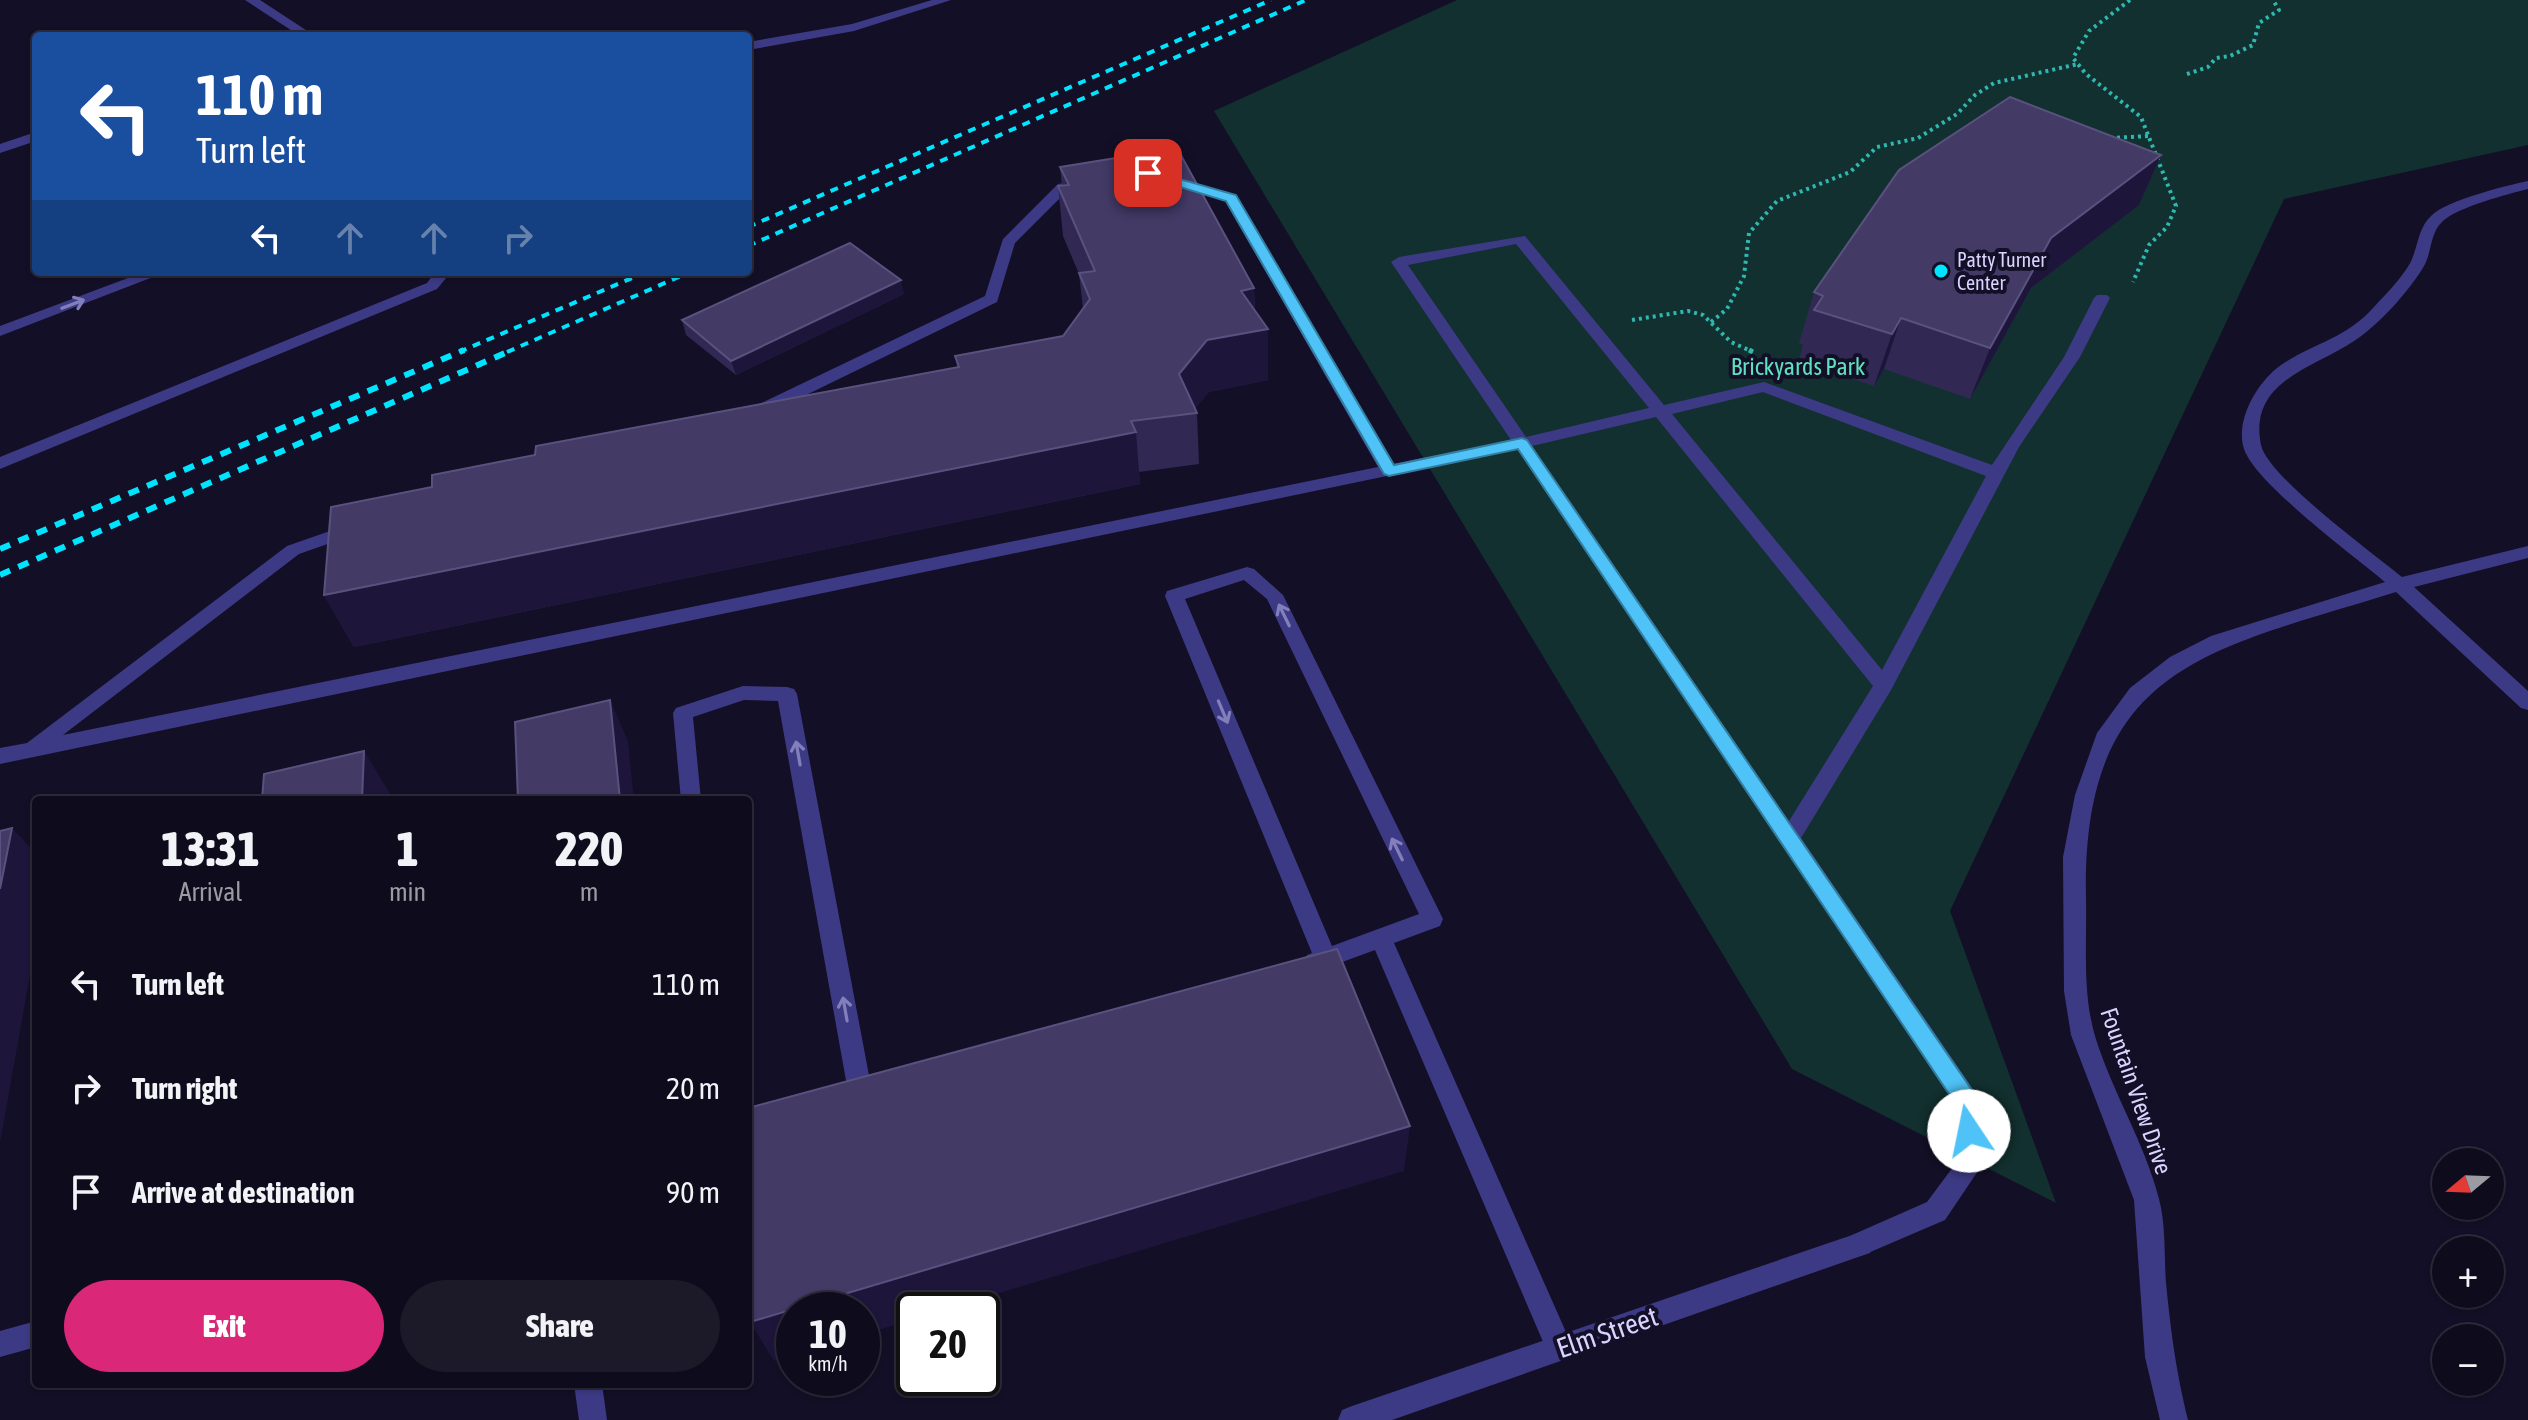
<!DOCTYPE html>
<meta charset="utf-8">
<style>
:root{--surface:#0e0b1c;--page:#1c1929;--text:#f1f3f6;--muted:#9b9ba3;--line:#2e2b3b;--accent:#db2777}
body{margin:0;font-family:"Asap Condensed",sans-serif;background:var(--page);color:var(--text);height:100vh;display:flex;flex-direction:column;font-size:30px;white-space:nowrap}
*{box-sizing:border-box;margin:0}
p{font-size:26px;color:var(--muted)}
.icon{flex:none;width:44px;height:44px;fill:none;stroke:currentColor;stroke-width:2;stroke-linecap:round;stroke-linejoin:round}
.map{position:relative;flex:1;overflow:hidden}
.sheet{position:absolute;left:32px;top:796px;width:720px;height:592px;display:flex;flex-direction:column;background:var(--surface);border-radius:8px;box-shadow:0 2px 6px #0004,0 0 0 2px var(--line)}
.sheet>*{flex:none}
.top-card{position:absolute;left:32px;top:32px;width:720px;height:244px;border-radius:8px;box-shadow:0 2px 6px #0004,0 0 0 2px var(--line);background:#1a4fa0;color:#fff;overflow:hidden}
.needle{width:52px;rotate:251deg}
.fabs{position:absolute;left:2432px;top:1148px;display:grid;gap:16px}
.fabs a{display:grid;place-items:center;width:72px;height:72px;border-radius:50%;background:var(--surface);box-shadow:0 2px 6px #0004,0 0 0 2px var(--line);font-size:40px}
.speed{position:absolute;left:776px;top:1292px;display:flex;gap:16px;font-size:40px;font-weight:700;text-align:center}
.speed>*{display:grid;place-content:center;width:104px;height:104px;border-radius:50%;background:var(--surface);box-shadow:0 2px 6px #0004,0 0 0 2px var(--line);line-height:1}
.speed small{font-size:20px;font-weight:400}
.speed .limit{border:4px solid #111;border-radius:12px;background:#fff;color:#111}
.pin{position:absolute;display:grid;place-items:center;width:68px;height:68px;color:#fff;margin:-34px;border-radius:16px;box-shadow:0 4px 12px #0006}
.me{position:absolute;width:88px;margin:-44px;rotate:349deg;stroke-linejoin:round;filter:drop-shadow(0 0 6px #0008)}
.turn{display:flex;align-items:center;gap:28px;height:168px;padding:0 32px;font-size:36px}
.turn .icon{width:104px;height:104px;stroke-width:2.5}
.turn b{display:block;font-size:56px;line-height:68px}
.lanes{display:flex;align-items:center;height:76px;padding:0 32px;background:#0003;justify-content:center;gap:40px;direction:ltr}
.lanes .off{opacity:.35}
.eta{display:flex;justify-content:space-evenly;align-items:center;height:136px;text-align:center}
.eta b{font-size:48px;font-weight:800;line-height:56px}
.action{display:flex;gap:16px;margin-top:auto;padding:16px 32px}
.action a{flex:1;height:92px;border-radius:48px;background:var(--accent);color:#fff;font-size:32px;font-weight:800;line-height:92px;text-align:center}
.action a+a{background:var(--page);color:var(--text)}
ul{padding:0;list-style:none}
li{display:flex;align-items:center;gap:24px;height:104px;padding:0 32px}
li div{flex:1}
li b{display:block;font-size:30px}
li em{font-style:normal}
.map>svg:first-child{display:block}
.green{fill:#12302f}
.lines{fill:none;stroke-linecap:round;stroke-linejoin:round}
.path-far1{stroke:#2fb8b0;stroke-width:4;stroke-dasharray:3 4;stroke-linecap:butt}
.path{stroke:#2fb8b0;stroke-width:5;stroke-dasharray:4 6;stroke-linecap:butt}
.service{fill:#3d3a85;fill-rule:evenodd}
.minor{fill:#3d3a85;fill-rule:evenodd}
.rail-far1{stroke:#00e5ff;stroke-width:4;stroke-dasharray:8 7;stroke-linecap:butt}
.rail{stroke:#00e5ff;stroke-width:6;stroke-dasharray:11 9;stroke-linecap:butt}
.wall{fill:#312854}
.shaded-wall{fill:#1d163a}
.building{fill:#433a66;stroke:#5a527e;stroke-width:2}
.oneway{stroke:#837fbc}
.route{fill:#4fc3f7;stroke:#337fa1;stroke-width:2}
.poi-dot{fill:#00e5ff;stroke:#130f26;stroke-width:3}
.labels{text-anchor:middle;stroke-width:8;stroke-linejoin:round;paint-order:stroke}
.far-poi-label{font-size:20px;fill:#d9d4ff;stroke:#130f26;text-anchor:start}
.park-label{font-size:24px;fill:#5fe0c0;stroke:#130f26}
.street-label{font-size:24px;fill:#d9d4ff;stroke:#130f26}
.near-street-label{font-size:28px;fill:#d9d4ff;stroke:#130f26}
</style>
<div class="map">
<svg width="2528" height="1420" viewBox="0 0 2528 1420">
<rect width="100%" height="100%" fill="#130f26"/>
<polygon class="green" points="1457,0 2528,0 2528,145 2284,199 1950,911 2056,1203 1792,1069 1214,111"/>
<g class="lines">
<g class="path-far1">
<polyline points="2130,0 2089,31 2073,58 2086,74 2141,117 2176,206 2167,227 2149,245 2133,282"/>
<polyline points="2187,74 2208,67 2216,58 2230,56 2253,45 2259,23 2279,10 2273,0"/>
<polyline points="2110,138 2149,136"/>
<polyline points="1632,320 1688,311 1703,315 1731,342 1753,352"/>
<polyline points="1711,322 1727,309 1744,276 1749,233 1777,201 1850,172 1877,147 1918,138 1957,114 1975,95 1994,83 2078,64"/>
</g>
<polyline class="path" points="1749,350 1755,353"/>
<g class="service">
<polygon points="245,0 260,0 315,36 300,36"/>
<path d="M1177 178 1236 195 1393 464 1511 440 1391 262 1399 257 1525 236 1664 405 1764 382 1992 465 2064 357 2094 298 2097 295H2107L2110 298 2080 357 2019 447 1891 690 1801 838 1975 1092 1978 1100 1984 1162 1945 1220 1861 1256 1852 1253 1848 1244 1852 1235 1927 1202 1959 1159 1954 1103 1517 449 0 764V748L27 743 287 546 353 523 362 529 359 533 299 554 63 735 1378 467 1225 201 1172 185 1170 182ZM1516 244 1649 408 1526 437 1408 265ZM1763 392 1986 476 1882 670 1672 414ZM1656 417 1873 686 1789 821 1532 446Z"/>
<polygon points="1083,180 1088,181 1088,187 1067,191 1015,243 997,302 765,415 753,415 751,411 753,407 985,296 1003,239 1058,184"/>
<polygon points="435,272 451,272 437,289 0,469 0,457 427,283"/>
<path d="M1247 567 1254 569 1283 595 1443 919 1440 926 1394 943 1573 1348 1570 1358 1560 1361 1550 1358 1375 950 1315 972 1307 969 1304 962 1307 955 1312 953 1165 596 1167 591ZM1244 580 1267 599 1419 914 1332 946 1185 599Z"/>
<polygon points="743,686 787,687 794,689 797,694 871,1086 868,1094 859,1097 850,1094 847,1086 778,701 744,700 693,717 701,800 681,800 673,713 676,708"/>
</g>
<g class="minor">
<polygon points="932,0 951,0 854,31 748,50 748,42 852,24"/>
<polygon points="36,132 36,141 0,153 0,144"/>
<path d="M2528 181V189C2508 194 2458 207 2443 221 2430 232 2432 252 2424 266 2410 290 2378 326 2354 341 2315 368 2248 380 2261 445 2268 477 2373 553 2402 577L2528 546V558L2414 587 2528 691V710L2521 708 2396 592C2211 650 2081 664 2086 898 2087 943 2082 992 2095 1036 2112 1092 2145 1143 2159 1199 2166 1225 2164 1256 2166 1283 2171 1333 2176 1371 2188 1420H2160L2145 1357 2134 1200 2071 1035 2064 991 2063 857 2075 795 2097 733 2130 688 2170 657 2211 636 2385 582C2353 555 2256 484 2244 449 2235 421 2256 385 2277 368 2309 344 2345 340 2374 307 2386 294 2400 280 2409 265 2418 250 2417 229 2431 216 2447 200 2505 186 2528 181Z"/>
<polygon points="144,272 166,272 0,336 0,326"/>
<polygon points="1861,1232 1870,1235 1874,1244 1870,1253 1861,1256 1392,1420 1338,1420 1342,1410 1352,1406"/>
<polygon points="36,1321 36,1347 0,1357 0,1331"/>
<polygon points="574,1384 602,1384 607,1420 579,1420"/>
</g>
<g class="rail-far1">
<polyline points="748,227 1271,0"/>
<polyline points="748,246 1306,0"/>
<polyline points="459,352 646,272"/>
<polyline points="507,352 690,272"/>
</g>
<g class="rail">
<polyline points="0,549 464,350"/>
<polyline points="0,575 512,350"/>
</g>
</g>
<g class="wall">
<polygon points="2161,155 2139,205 2031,288 1970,399 1884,369 1874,386 1799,361 1803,345 1799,343 1814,292"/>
<polygon points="1060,167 1254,288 1255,310 1268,329 1268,380 1209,392 1195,408 1197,413 1199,464 1139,472 1140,484 354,647 324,595 432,487 535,455 957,367 955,356 1063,336 1083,309 1079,274 1063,236 1058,186 1062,186"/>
<polygon points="904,294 736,375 686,335 682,320"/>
</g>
<g class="shaded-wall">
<polygon points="2161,155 2139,205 2031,288 1970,399 1990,348 2051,238"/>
<polygon points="901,280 904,294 736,375 731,361"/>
<polygon points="1254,288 1255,332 1268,329 1268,380 1209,392 1191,414 1179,374 1241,291"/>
<polygon points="1901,318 1884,369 1874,386 1892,334"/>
<polygon points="1136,432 1140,484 354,647 324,595"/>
<polygon points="610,700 628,741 634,800 620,800"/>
<polygon points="364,751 389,792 389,800 362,800"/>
<polygon points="12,828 36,854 36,941 0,1143 0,889"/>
<polygon points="1410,1126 1404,1171 943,1310 914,1310 914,1319 862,1335 862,1310 794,1310 794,1355 774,1361 750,1322"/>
</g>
<g class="building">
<polygon points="2010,97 2161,155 2051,238 1990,348 1901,318 1892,334 1814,310 1823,296 1814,292 1899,170"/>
<polygon points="1177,148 1254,288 1241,291 1268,329 1207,340 1179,374 1197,413 1131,421 1136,432 324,595 331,507 432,487 432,475 535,455 536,446 959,367 955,356 1063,336 1090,299 1079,273 1095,271 1058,186 1069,185 1060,167"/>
<polygon points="850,243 901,280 731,361 682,320"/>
<polygon points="610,700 620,800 518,800 515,722"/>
<polygon points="364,751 362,800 262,800 264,774"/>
<polygon points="12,828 0,889 0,831"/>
<polygon points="1337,949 1410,1126 750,1322 748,1300 748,1108"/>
</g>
<defs><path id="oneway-shaft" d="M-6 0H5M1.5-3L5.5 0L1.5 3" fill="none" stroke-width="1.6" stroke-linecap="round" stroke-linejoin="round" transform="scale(2)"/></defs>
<g class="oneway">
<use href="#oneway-shaft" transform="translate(73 304) rotate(-21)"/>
<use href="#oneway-shaft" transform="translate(1284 615) rotate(-116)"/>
<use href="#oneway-shaft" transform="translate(1223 712) rotate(67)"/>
<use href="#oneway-shaft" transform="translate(798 753) rotate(-100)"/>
<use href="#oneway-shaft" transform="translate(1397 849) rotate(-116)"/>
<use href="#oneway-shaft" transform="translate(845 1009) rotate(-100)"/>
</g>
<polygon class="route" points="1148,170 1236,195 1394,465 1522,438 1527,440 1974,1093 1980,1131 1977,1138 1969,1141 1961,1138 1955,1103 1518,449 1389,476 1384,474 1226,201 1144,176 1142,173"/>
<circle class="poi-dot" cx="1941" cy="271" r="8"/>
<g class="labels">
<g class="far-poi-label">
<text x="1957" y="267">Patty Turner<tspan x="1957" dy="23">Center</tspan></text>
</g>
<g class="park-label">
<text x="1798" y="375">Brickyards Park</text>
</g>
<g class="street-label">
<text transform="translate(2136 1091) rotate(71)" y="8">Fountain View Drive</text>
</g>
<g class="near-street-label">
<text transform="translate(1607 1332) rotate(-19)" y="10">Elm Street</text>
</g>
</g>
</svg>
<div class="fabs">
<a><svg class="needle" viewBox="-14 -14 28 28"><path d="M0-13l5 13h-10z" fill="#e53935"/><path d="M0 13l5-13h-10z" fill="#9b9ba3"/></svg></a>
<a>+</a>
<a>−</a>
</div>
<div class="speed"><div>10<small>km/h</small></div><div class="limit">20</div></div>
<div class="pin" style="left:1148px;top:173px;background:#d93025"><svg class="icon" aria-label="arrive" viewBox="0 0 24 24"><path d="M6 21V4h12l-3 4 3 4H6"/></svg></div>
<svg class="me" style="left:1969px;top:1131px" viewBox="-20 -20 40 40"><circle r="19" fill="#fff"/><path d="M0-13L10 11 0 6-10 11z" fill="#4fc3f7"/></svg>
<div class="top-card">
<div class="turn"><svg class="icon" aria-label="left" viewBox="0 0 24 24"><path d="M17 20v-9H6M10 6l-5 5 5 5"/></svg><div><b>110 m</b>Turn left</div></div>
<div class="lanes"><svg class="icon" aria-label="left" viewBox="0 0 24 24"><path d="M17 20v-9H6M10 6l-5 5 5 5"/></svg><svg class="icon off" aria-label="ahead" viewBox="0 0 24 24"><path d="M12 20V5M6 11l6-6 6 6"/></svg><svg class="icon off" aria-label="ahead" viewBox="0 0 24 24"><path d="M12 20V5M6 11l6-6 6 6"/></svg><svg class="icon off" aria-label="right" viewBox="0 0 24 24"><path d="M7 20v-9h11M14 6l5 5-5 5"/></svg></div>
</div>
<section class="sheet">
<div class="eta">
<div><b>13:31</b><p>Arrival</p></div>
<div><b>1</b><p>min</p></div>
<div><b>220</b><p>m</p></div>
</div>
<ul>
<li><svg class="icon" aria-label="left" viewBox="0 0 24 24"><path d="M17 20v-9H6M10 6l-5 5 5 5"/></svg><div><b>Turn left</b></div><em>110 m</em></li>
<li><svg class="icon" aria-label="right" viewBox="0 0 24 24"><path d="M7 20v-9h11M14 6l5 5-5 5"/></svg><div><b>Turn right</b></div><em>20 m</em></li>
<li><svg class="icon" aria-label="arrive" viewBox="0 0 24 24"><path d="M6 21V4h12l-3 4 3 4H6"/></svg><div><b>Arrive at destination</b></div><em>90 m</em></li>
</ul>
<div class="action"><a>Exit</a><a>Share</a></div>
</section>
</div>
